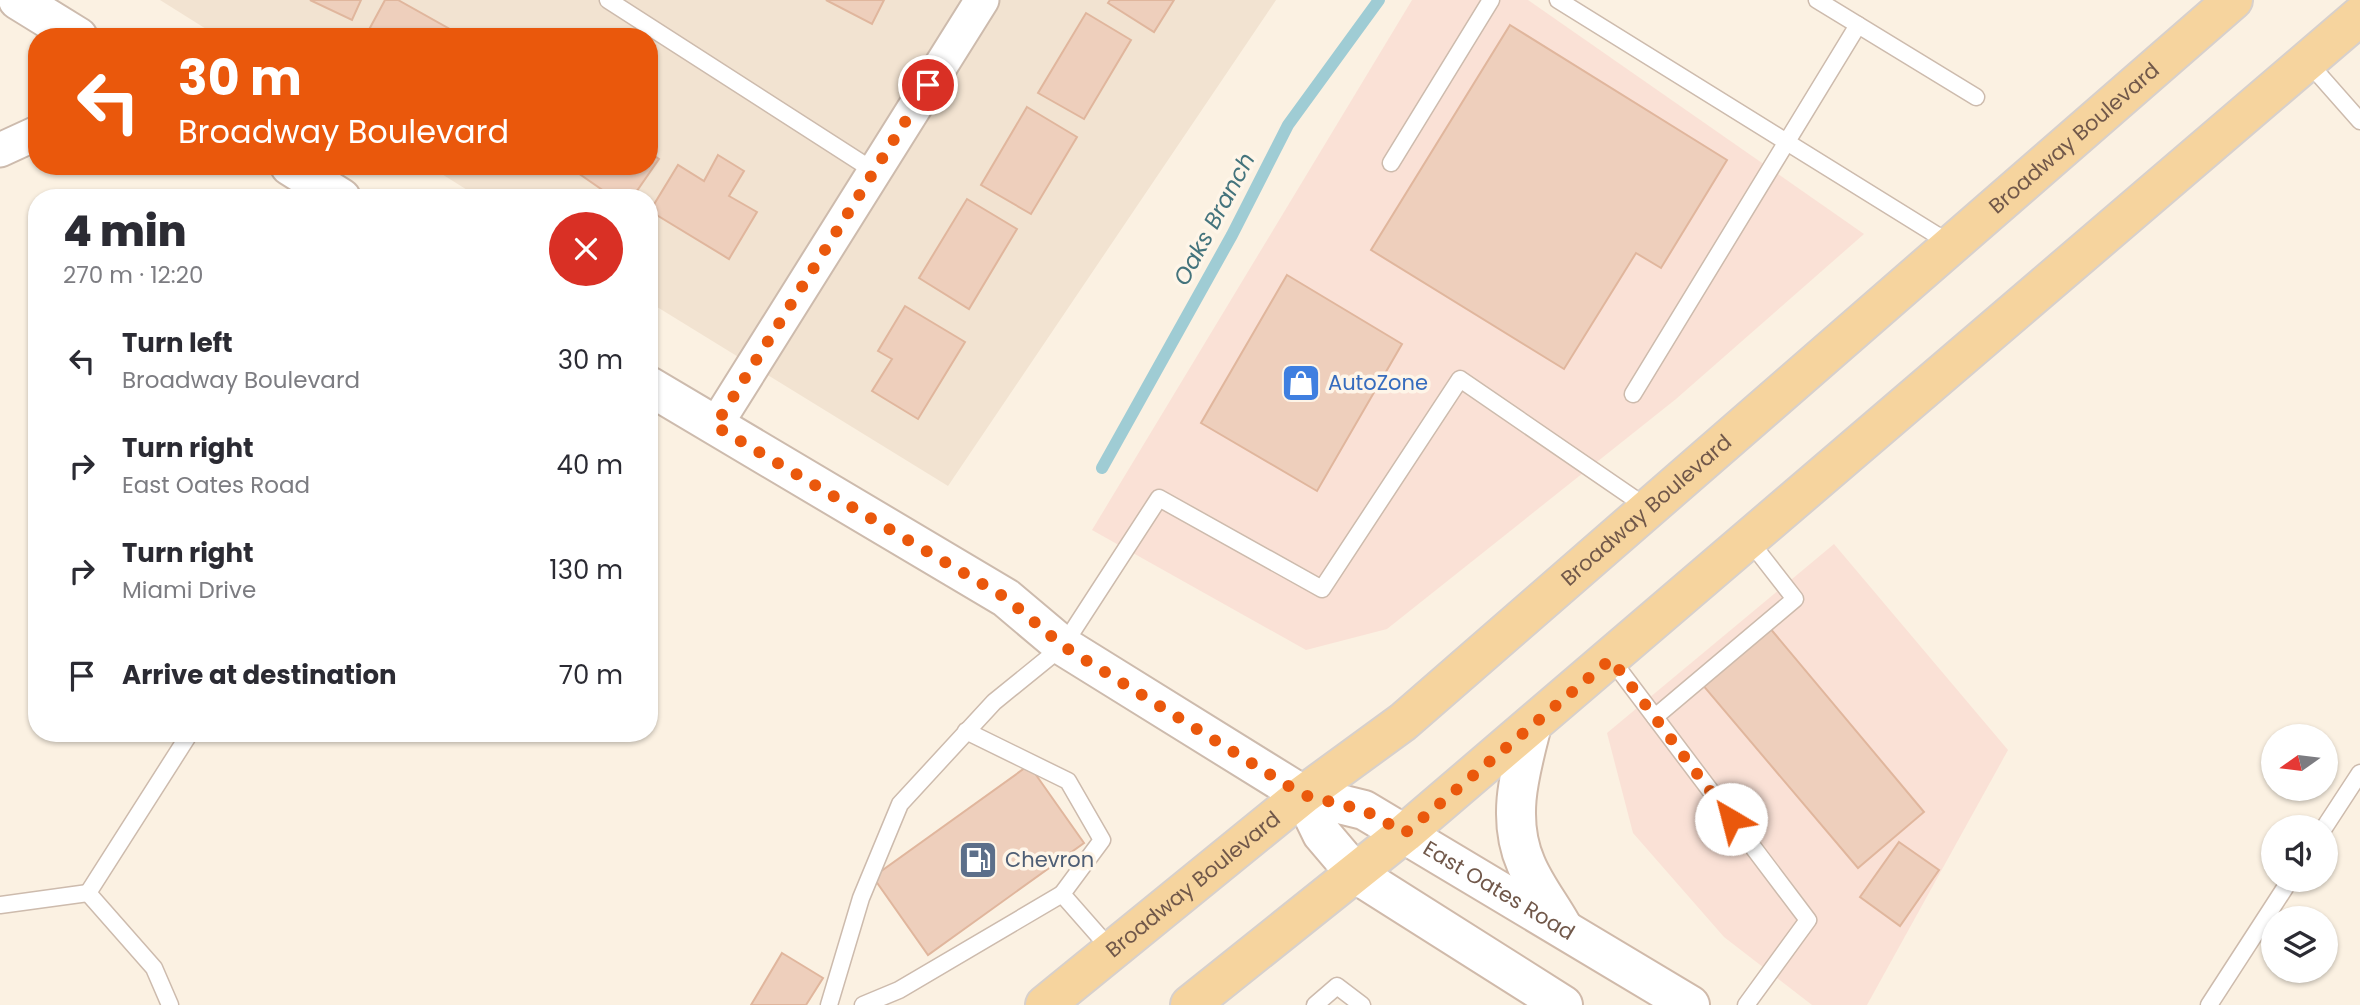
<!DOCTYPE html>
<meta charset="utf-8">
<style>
:root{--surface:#fff;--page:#f7f7f7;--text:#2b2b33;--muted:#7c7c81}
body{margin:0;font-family:Poppins,sans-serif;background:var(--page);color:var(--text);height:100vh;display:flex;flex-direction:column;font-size:26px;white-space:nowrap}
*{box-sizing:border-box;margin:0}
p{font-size:23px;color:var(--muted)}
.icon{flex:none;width:38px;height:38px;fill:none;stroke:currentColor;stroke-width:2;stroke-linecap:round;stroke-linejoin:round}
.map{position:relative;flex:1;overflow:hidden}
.side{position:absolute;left:28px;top:189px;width:630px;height:553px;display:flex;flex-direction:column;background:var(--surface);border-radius:28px;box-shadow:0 2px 5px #0004}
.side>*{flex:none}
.hud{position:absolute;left:28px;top:28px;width:630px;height:147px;border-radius:28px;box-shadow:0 2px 5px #0004;background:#ea580c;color:#fff;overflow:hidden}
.needle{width:46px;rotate:256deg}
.controls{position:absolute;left:2261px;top:724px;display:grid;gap:14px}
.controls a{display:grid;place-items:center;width:77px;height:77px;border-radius:50%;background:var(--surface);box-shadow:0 2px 5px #0004;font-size:35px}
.pin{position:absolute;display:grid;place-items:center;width:60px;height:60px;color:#fff;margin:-30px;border:4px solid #fff;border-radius:50%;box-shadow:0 2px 7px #0007}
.me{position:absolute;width:77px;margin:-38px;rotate:323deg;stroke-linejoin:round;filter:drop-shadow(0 0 5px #0008)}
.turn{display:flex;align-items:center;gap:24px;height:147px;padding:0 35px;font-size:32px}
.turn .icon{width:91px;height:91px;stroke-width:2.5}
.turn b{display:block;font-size:49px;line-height:60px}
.round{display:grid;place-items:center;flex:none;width:74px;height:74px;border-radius:37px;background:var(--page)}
.headline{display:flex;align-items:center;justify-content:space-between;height:119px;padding:0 35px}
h1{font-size:42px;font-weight:800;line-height:52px}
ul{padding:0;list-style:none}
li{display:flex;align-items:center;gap:21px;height:105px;padding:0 35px}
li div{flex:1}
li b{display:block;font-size:26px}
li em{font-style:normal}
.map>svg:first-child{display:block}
.residential{fill:#f2e3d1}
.commercial{fill:#fae1d6}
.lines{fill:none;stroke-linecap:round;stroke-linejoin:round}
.stream{stroke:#9fccd4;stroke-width:12}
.building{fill:#eecfbc;stroke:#e0b69d;stroke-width:2}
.service-casing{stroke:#cdbbad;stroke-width:19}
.minor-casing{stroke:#cdbbad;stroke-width:37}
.tertiary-casing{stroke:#cdbbad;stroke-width:42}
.secondary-casing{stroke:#d0baaa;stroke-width:42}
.primary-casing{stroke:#d7d0cc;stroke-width:42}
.service{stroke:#fff;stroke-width:16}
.minor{stroke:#fff;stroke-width:33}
.tertiary{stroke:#fff;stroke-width:38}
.secondary{stroke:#fff;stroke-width:38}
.primary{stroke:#f6d49e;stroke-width:38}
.route{stroke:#ea580c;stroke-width:12;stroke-dasharray:0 21.6}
.labels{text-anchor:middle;stroke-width:7;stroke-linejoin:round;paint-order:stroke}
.street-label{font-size:21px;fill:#71584a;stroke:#fef5e8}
.shop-label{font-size:21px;fill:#366cbe;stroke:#fef5e8;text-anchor:start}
.service-label{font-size:21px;fill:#4e5e75;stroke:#fef5e8;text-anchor:start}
.water-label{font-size:23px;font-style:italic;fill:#43737c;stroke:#fef5e8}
</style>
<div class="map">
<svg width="2360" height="1005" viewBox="0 0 2360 1005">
<rect width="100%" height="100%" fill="#fbf1e2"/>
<polygon class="residential" points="160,0 1276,0 948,486 649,302 649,198 480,198 429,166 649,166 649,37 219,37"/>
<g class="commercial">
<polygon points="1412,0 1528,0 1864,234 1676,399 1387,629 1306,650 1092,530"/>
<polygon points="1834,544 2008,750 1867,1005 1812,1005 1724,937 1633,833 1607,733"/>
</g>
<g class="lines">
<polyline class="stream" points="1102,468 1232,235 1288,125 1379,0"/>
</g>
<g class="building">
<polygon points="310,0 361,0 352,20"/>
<polygon points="385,0 398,0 464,37 365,37"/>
<polygon points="826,0 884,0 872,24"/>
<polygon points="1110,0 1174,0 1154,32 1108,3"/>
<polygon points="1086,13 1131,40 1084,119 1038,93"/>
<polygon points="1510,25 1727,160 1661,268 1636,253 1564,369 1371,250"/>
<polygon points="1027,107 1077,137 1031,214 981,185"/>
<polygon points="649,152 659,159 632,198 614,198 568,166 649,166"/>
<polygon points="718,155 744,171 729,196 757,212 729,259 650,211 678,165 704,181"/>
<polygon points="967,199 1017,229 969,309 919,278"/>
<polygon points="1287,275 1402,344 1317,491 1201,423"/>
<polygon points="905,306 965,342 918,419 872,391 892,359 878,351"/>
<polygon points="1769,627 1924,812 1858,868 1701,683"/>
<polygon points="1029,765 1084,843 928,955 873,877"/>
<polygon points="1899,842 1939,870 1900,926 1860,897"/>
<polygon points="782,953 823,978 806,1005 751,1005"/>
</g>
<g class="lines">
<g class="service-casing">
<g id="service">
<polyline points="608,0 874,171"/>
<polyline points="1558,0 1951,244"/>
<polyline points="1817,0 1976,97"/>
<polyline points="2307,61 2360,121"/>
<polyline points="1391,163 1491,0"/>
<polyline points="1633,394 1858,25"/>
<polyline points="1611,659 1808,920 1746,1005"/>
<polyline points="1655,717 1795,599 1749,540"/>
<polyline points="966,731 1068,781 1102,840 1062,894"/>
<polyline points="2324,828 2360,773"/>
<polyline points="0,905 88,893"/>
<polyline points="170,1005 154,968 88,893 190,733"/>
<polyline points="829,1005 861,898 900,804 994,702 1063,646 1159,498 1322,589 1460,379 1648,508"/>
<polyline points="863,1005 899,990 1062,894 1113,952"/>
<polyline points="1315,1005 1337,986 1362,1005"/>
<polyline points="2209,1005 2290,880"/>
</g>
</g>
<g class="minor-casing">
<g id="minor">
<polyline points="0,150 37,133"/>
<polyline points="715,426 982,0"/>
</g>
</g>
<g class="tertiary-casing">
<g id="tertiary">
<polyline points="18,0 78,37"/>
<polyline points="290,166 341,198"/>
<polyline points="649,386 1006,598 1063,646 1303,795"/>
</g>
</g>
<g class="secondary-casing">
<g id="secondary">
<path d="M1532 725C1520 772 1506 818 1526 864 1535 886 1551 906 1562 926"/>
<path id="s1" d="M1303 795 1364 810 1690 1005"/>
<polyline points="1303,795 1322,834 1356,874 1563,1005"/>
</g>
</g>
<g class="primary-casing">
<g id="primary">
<path id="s2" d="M1045 1005 1303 795 1403 722 2233 0"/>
<polyline points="1190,1005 1405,833 2360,16"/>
</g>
</g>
<use href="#service" class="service"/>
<use href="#minor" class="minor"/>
<use href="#tertiary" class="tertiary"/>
<use href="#secondary" class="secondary"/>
<use href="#primary" class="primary"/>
</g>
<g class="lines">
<polyline class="route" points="928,85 715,426 1006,598 1063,646 1303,795 1364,810 1405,833 1611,659 1731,819"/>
</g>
<defs>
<g id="shop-square" transform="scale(2.0125)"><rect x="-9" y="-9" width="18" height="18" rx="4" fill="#3f7fe0" stroke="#fef5e8"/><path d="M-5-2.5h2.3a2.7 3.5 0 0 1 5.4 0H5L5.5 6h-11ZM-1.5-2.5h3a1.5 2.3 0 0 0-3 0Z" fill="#fff"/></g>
<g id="fuel-square" transform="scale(2.0125)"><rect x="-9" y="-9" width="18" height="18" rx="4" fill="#5c6f8a" stroke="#fef5e8"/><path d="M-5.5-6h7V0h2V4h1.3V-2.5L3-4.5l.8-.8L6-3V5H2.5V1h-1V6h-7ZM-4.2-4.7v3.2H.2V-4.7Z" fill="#fff"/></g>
</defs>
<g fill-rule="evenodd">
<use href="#shop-square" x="1301" y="383"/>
<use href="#fuel-square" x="978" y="860"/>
</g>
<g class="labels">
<g class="street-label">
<text dy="7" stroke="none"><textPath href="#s2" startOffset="1346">Broadway Boulevard</textPath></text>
<text dy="7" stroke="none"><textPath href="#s2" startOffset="779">Broadway Boulevard</textPath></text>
<text dy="7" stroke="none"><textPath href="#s2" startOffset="191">Broadway Boulevard</textPath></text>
<text dy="7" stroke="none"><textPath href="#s1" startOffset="220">East Oates Road</textPath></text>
</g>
<g class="shop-label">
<text x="1328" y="390">AutoZone</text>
</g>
<g class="service-label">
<text x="1005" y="867">Chevron</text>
</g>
<g class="water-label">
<text transform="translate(1214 219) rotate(-62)" y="8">Oaks Branch</text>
</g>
</g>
</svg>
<div class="controls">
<a><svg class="needle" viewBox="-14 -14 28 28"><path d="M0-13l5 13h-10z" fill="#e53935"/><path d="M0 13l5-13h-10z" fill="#7c7c81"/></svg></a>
<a><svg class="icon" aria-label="sound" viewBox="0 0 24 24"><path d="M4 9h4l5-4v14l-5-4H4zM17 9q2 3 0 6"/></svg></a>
<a><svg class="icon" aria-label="layers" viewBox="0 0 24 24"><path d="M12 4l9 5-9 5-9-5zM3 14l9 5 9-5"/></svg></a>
</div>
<div class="pin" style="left:928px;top:85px;background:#d93025"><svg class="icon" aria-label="arrive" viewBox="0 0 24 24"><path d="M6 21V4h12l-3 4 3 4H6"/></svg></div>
<svg class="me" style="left:1731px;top:819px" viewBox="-20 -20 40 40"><circle r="19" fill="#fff"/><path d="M0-13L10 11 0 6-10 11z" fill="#ea580c"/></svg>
<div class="hud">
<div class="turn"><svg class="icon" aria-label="left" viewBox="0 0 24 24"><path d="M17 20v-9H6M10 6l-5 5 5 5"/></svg><div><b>30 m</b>Broadway Boulevard</div></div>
</div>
<section class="side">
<div class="headline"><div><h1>4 min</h1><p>270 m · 12:20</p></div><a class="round" style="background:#d93025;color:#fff"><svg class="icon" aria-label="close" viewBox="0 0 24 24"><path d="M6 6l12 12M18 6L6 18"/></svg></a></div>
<ul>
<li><svg class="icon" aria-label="left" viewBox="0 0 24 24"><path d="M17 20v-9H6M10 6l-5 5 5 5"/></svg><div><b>Turn left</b><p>Broadway Boulevard</p></div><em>30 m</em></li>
<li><svg class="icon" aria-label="right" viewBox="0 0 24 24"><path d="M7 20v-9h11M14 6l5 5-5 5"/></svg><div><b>Turn right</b><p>East Oates Road</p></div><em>40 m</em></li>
<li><svg class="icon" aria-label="right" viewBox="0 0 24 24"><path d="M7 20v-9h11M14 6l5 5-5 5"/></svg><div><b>Turn right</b><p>Miami Drive</p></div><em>130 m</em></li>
<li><svg class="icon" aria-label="arrive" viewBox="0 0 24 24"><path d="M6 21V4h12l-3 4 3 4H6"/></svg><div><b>Arrive at destination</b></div><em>70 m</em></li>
</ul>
</section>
</div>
